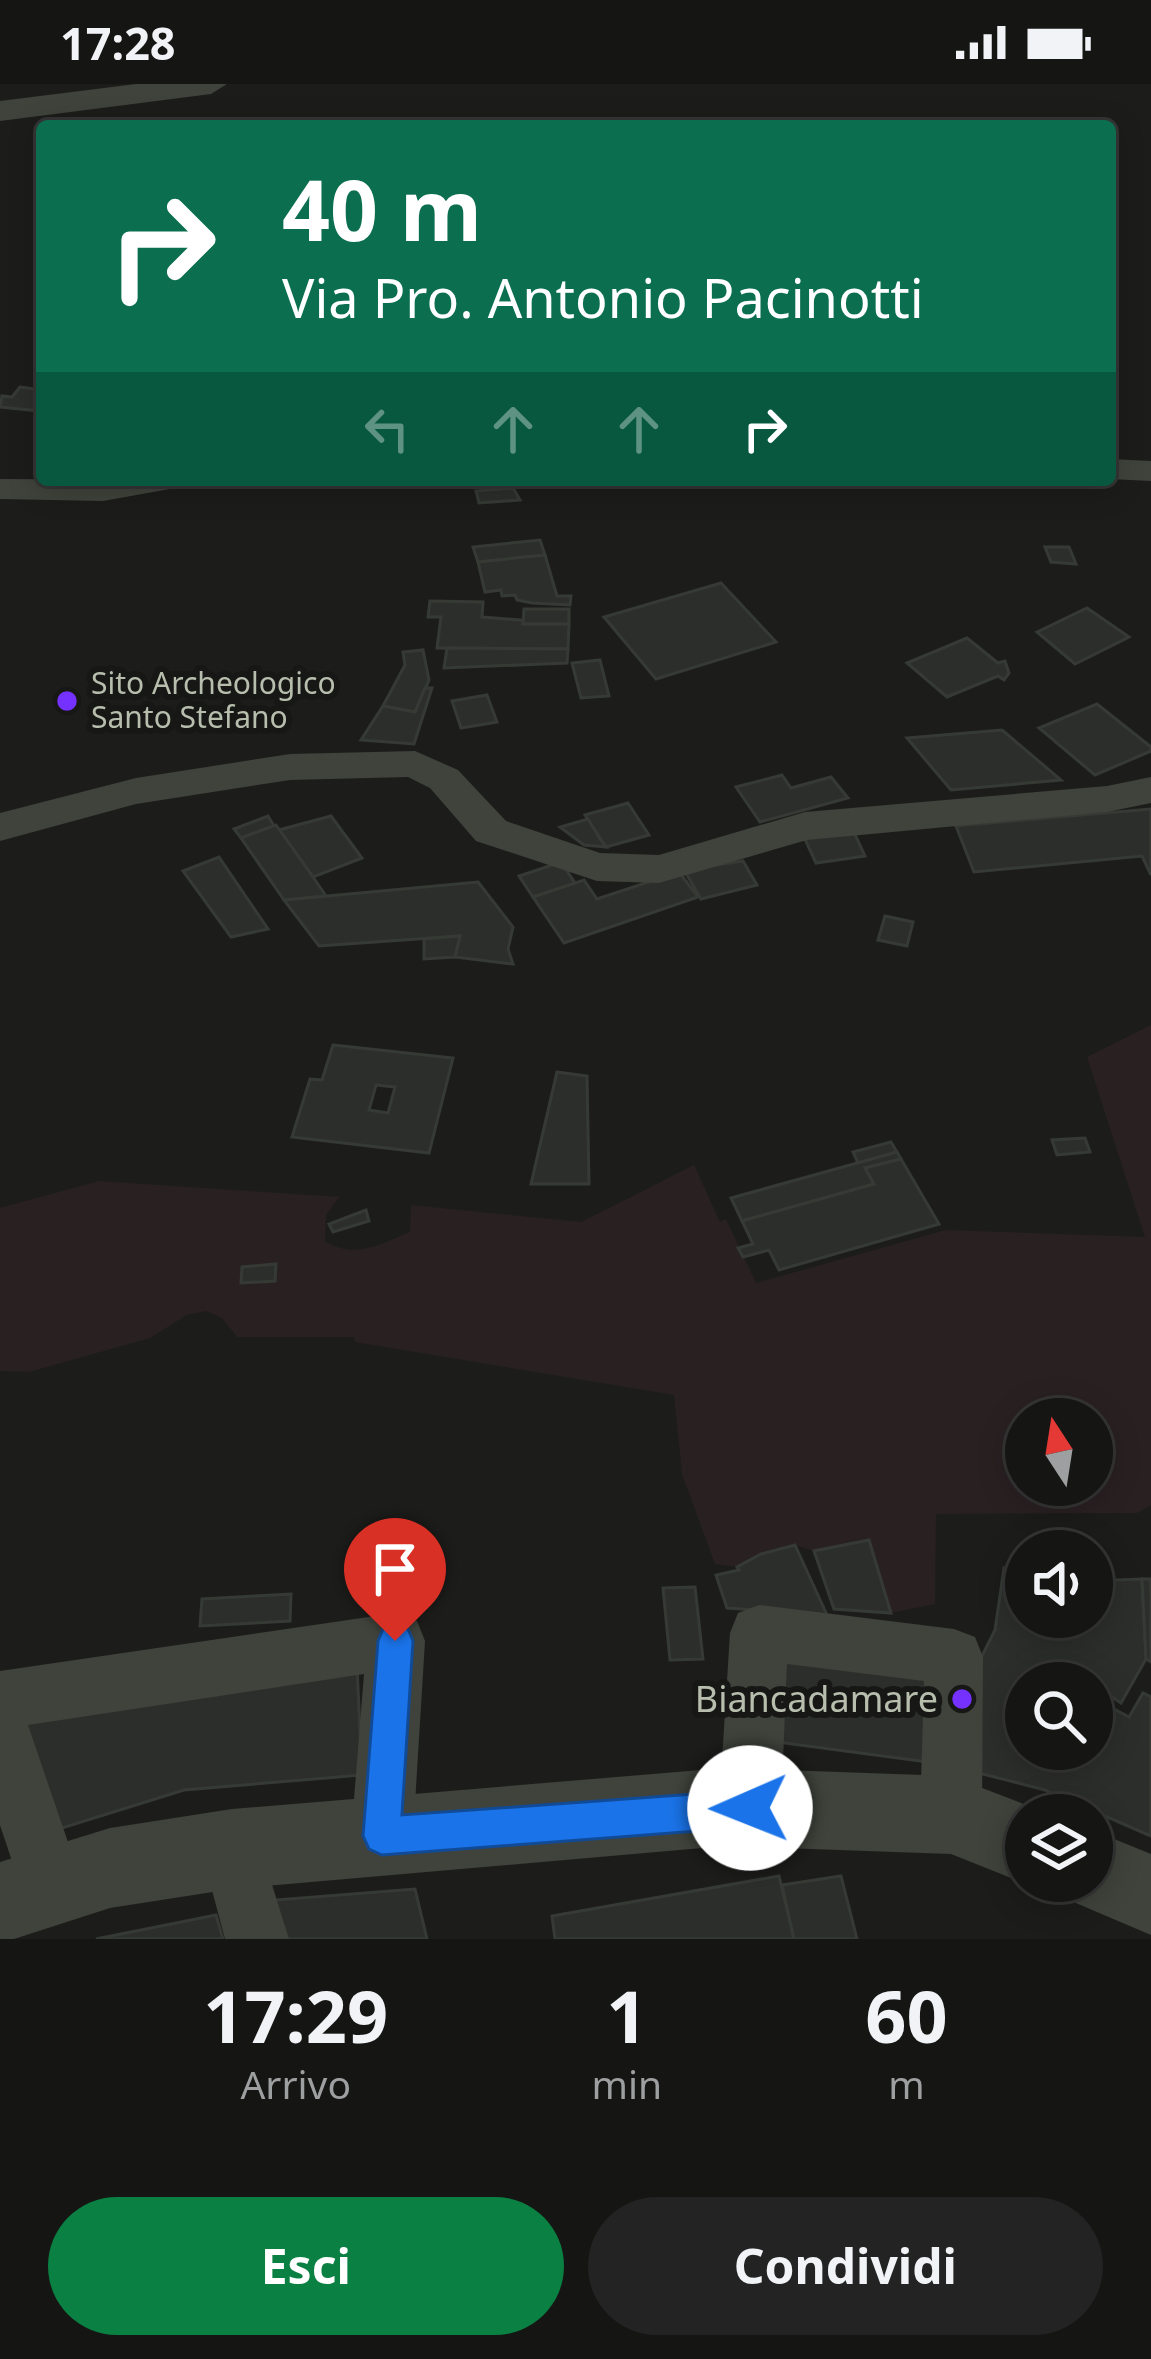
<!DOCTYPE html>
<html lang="it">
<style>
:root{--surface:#151614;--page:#222322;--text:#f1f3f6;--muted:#9d9fa0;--line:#343534;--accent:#0b8043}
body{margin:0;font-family:"Noto Sans",sans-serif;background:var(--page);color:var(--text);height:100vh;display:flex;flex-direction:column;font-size:45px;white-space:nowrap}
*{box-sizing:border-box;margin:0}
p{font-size:39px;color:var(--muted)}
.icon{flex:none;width:66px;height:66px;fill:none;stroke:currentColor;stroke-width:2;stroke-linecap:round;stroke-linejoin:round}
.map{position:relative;height:1855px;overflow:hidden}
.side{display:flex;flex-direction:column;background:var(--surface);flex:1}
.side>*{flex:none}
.top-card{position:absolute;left:36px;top:36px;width:1080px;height:366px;border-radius:12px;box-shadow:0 6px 30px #0003,0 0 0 3px var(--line);background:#0b6e4f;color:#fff;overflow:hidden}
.needle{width:78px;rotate:348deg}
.fabs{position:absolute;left:1005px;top:1314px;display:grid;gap:24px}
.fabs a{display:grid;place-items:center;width:108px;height:108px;border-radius:50%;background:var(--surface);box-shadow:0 6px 30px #0003,0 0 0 3px var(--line);font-size:60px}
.pin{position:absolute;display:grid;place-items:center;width:102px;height:102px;color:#fff;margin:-123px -51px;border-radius:50% 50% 50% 0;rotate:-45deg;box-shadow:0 0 12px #0007}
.pin .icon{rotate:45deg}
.me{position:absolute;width:132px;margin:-66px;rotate:269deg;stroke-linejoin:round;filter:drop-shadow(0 0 9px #0008)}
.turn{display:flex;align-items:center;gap:42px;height:252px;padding:0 48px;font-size:54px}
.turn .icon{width:156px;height:156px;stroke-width:2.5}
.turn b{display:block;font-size:84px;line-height:102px}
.lanes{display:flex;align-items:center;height:114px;padding:0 48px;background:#0003;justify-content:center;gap:60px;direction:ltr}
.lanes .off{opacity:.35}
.eta{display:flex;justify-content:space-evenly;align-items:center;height:204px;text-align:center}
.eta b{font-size:72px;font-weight:700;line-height:84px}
.cta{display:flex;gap:24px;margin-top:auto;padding:24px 48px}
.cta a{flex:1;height:138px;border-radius:72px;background:var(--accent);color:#fff;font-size:48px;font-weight:700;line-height:138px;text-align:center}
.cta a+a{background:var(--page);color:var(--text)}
.status{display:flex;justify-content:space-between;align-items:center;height:84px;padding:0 60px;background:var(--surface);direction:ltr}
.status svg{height:33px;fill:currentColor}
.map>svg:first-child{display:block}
.green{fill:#292022;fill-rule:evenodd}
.building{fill:#2c2e2b;stroke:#363a35;stroke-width:3;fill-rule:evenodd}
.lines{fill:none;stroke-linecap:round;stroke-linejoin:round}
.minor{fill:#3f433b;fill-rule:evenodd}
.tertiary{fill:#3f433b;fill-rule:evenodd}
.route{fill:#1a73e8;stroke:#114b97;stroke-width:3}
.poi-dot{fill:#7531ff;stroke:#171816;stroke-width:4.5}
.labels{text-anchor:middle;stroke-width:12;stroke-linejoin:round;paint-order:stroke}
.poi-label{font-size:30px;fill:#b7bead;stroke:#171816;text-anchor:start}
.near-poi-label{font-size:36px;fill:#b7bead;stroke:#171816;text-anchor:end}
</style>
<div class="status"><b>17:28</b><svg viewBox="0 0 49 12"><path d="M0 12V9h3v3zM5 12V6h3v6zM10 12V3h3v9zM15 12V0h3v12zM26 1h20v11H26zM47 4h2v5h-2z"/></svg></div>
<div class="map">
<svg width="1151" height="1855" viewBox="0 0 1151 1855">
<rect width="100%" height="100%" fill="#1c1d1b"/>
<path class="green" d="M1151 941V1421L1137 1429 936 1430 935 1520 891 1529 868 1456 814 1467 795 1461 737 1483 715 1480 682 1390 674 1311 355 1258 354 1253H237L222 1234 206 1227 187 1231 150 1254 29 1288 0 1287V1124L99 1097 339 1113 326 1131 325 1157C355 1176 380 1160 410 1148L411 1121 581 1138 694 1081 720 1138 726 1135 756 1199 946 1146 1145 1153 1087 973ZM1026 1335H1092V1401H1026Z"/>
<g class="building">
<polygon points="20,303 42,306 40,327 0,323 2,312 12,313"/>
<polygon points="513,404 520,416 479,419 476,407"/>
<polygon points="540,456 545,471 478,478 473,463"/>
<polygon points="1045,463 1069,463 1076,480 1051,478"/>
<polygon points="545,471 557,512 571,512 570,521 532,519 517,516 515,511 502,512 501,506 485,508 478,478"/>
<polygon points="721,499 776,558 656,595 604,533"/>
<polygon points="430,517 483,518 482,533 569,540 568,565 437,564 441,533 428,533"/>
<polygon points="1087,524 1129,553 1075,580 1037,548"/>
<polygon points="524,525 569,525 569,540 523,540"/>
<polygon points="967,554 998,579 1005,577 1009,589 1004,596 998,592 947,613 907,579"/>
<polygon points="447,564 568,565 567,579 444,584"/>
<polygon points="423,566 429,596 415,628 383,622 405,581 403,568"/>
<polygon points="600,576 609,612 581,614 572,579"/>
<polygon points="425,604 432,604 414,660 361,656 383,622 415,628"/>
<polygon points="487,611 497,638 461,644 452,617"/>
<polygon points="1097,620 1151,663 1151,667 1095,691 1039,644"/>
<polygon points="1002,646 1061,696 951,706 907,654"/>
<polygon points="782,691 791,704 831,693 848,714 760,738 736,703"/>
<polygon points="628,719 649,751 606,763 585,731"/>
<polygon points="1151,725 1151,791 1142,772 974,788 956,742"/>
<polygon points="268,732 274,742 241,754 234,745"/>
<polygon points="331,732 362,774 313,793 279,746"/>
<polygon points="588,735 600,755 606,763 584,761 560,743"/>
<polygon points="276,741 313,793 326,812 284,816 241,754"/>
<polygon points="852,744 865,772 816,779 803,751"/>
<polygon points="219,773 268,845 231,853 183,787"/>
<polygon points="743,777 757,801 701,815 684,786"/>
<polygon points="561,778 575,799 533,813 519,792"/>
<polygon points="679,788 698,813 564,859 533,813 584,796 597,815"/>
<polygon points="478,798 513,843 508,865 513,880 455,873 460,852 319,862 284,816"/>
<polygon points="885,832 913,838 907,862 878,856"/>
<polygon points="460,852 455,873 424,875 424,855"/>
<path d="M333 961 453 974 429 1069 292 1053 310 995 322 996ZM376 1001 395 1003 388 1029 369 1026Z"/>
<polygon points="557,988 587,992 589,1100 531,1100"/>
<polygon points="1085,1054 1090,1068 1057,1071 1052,1056"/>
<polygon points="891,1058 897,1068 858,1079 853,1068"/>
<polygon points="897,1068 901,1075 865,1084 874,1100 742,1137 731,1114"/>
<polygon points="901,1075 939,1140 779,1186 769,1166 743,1173 738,1164 753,1160 742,1137 874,1100 865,1084"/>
<polygon points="366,1126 369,1137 333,1148 329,1140"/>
<polygon points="276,1180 275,1197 241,1199 242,1183"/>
<polygon points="869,1456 891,1529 834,1525 814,1467"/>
<polygon points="795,1461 827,1531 727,1524 716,1491 739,1486 737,1483 761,1470"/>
<polygon points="1004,1484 1026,1488 1026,1533 1092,1533 1092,1497 1142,1495 1146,1575 1121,1619 1092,1599 1043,1589 1041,1599 1026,1599 1026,1665 1092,1665 1092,1613 1129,1633 1143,1609 1151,1613 1151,1752 1045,1706 975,1688 971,1594 995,1546"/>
<polygon points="1142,1495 1151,1495 1151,1578 1146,1575"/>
<polygon points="695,1503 703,1575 670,1576 663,1504"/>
<polygon points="291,1510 290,1537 200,1542 202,1515"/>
<polygon points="781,1565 930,1584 928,1678 777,1658"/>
<polygon points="357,1582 362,1691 184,1706 59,1745 12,1633"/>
<polygon points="779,1792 794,1855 555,1855 552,1832"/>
<polygon points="841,1792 857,1855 794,1855 782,1801"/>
<polygon points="415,1805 427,1855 287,1855 275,1816"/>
<polygon points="216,1831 223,1855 96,1855"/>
</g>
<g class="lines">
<g class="minor">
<polygon points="1110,375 1151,377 1151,397 1110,395"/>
<polygon points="0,395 186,396 181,403 103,417 0,415"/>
<polygon points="415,667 458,686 506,737 600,769 659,771 805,728 1107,702 1151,693 1151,719 1107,728 807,756 659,799 597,797 476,757 430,704 408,693 290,696 136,720 0,757 0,729 136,694 290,670"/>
<polygon points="759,1521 954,1545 975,1553 983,1573 982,1731 973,1753 951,1762 929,1753 920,1731 924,1597 787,1580 781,1724 772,1746 750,1755 728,1746 719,1724 730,1549 738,1529"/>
<polygon points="396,1529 417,1537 425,1557 413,1752 404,1774 382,1783 360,1774 351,1752 364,1590 28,1641 83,1802 74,1825 51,1834 28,1825 0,1741 0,1587"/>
<polygon points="232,1734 254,1743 289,1855 225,1855 201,1765 210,1743"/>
</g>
<g class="tertiary">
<polygon points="136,0 227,0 211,10 0,37 0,17"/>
<polygon points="725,1684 951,1692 1052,1731 1026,1731 1026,1797 1033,1797 1026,1800 951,1770 725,1762 232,1805 110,1824 14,1855 0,1855 0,1778 110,1744 232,1725"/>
<polygon points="1092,1746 1151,1770 1151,1851 1064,1814 1056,1797 1092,1797"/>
</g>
</g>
<polygon class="route" points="395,1540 408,1545 413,1557 402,1731 750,1706 763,1711 769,1724 763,1738 750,1743 382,1771 369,1765 363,1752 378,1557 383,1545"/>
<g class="poi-dot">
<circle cx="67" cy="617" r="12"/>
<circle cx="962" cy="1615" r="12"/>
</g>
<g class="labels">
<g class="poi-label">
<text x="91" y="610">Sito Archeologico<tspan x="91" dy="34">Santo Stefano</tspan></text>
</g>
<g class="near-poi-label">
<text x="938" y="1628">Biancadamare</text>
</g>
</g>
</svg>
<div class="fabs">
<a><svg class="needle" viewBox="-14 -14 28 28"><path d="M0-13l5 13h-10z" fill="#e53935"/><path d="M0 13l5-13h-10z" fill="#9d9fa0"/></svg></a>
<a><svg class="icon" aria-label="sound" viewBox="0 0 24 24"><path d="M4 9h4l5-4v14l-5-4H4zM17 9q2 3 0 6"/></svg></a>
<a><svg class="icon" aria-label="search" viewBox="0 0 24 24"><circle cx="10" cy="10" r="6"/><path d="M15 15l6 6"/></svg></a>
<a><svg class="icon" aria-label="layers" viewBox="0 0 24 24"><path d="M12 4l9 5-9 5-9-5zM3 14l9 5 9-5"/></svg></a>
</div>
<div class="pin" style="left:395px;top:1557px;background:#d93025"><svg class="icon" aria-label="arrive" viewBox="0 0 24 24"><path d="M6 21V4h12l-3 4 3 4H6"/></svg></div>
<svg class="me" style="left:750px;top:1724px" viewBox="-20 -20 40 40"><circle r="19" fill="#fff"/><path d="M0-13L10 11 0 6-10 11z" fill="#1a73e8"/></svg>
<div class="top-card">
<div class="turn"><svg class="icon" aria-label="right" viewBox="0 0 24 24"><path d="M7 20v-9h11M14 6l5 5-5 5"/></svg><div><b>40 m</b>Via Pro. Antonio Pacinotti</div></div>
<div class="lanes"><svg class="icon off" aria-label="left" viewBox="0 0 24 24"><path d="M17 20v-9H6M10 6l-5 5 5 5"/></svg><svg class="icon off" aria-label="ahead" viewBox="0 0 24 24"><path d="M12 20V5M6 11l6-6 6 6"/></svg><svg class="icon off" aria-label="ahead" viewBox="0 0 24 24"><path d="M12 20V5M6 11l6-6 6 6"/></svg><svg class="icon" aria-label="right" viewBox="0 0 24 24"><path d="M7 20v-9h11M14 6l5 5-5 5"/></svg></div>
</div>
</div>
<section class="side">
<div class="eta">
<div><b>17:29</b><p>Arrivo</p></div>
<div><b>1</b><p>min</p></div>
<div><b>60</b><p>m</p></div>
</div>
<div class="cta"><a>Esci</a><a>Condividi</a></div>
</section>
